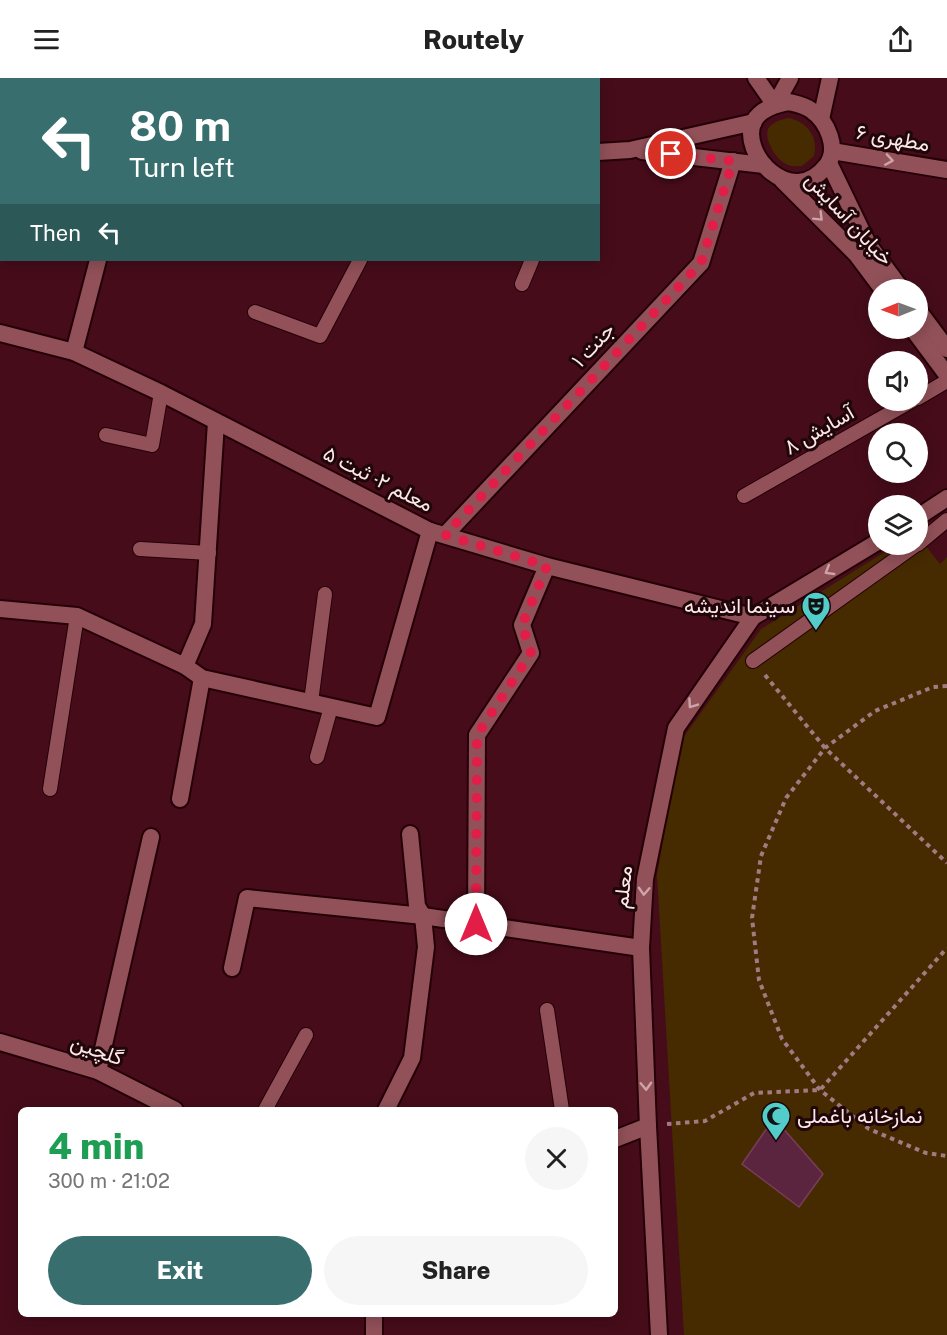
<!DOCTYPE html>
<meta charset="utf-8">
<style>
:root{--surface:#fff;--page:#f6f6f6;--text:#222;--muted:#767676;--accent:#386f6e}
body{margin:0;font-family:"Public Sans",Vazirmatn,sans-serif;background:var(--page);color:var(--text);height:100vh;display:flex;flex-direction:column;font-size:22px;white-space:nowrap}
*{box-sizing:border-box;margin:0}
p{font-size:20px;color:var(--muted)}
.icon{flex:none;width:33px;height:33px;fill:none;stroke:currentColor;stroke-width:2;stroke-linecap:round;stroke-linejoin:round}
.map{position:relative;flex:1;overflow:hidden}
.panel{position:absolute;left:18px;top:1029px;width:600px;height:210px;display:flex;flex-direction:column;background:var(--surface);border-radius:9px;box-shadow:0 3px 15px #0003}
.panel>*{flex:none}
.banner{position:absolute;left:0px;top:0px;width:600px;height:183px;box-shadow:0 3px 15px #0003;background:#386f6e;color:#fff;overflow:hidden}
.needle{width:39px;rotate:269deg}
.buttons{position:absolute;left:868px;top:201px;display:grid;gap:12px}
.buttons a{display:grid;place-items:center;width:60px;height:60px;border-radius:50%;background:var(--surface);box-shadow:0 3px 15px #0003;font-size:30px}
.pin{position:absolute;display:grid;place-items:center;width:51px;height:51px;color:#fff;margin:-26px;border:3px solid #fff;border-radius:50%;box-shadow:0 2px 6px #0007}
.me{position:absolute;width:66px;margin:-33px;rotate:0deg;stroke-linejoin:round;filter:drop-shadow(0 0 4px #0008)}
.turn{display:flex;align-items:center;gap:21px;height:126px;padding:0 30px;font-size:27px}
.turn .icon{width:78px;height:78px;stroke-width:2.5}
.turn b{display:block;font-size:42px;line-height:51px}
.then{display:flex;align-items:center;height:57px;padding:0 30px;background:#0003;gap:12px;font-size:22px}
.round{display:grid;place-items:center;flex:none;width:63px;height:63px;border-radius:32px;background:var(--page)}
.summary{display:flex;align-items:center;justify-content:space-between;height:102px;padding:0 30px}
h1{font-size:36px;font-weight:800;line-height:45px;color:#1e9e55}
.cta{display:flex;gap:12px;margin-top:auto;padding:12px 30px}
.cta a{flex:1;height:69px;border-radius:36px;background:var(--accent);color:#fff;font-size:24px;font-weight:800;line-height:69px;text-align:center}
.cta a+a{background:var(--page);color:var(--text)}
header{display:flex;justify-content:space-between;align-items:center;height:78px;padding:0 30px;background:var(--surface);font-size:27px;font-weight:800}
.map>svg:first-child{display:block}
.green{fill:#462a00}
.building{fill:#5c253f;stroke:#783e59;stroke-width:1.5}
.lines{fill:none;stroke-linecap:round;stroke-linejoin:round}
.service-casing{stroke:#250007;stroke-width:16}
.minor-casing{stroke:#250007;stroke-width:20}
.tertiary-casing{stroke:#250007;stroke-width:20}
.path{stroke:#a27a81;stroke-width:4;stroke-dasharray:4.5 4.5;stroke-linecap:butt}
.service{stroke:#925159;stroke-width:14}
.minor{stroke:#925159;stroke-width:16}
.tertiary{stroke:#925159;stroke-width:16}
.oneway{stroke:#cda4a8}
.route{stroke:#e11d48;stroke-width:10;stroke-dasharray:0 18}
.labels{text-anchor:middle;stroke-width:6;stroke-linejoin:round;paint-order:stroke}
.street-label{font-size:21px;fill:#fee7e8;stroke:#1e0609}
.poi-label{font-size:21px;fill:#fee7e8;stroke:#1e0609;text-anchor:end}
</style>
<header><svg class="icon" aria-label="menu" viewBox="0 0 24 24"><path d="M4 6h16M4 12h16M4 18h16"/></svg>Routely<svg class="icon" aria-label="share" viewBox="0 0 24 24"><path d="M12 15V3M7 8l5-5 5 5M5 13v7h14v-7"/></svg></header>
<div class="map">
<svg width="947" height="1257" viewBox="0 0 947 1257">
<rect width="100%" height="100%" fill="#460c1a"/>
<g class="green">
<path d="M789 40C807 44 819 59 814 78L802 88C798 88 792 89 788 87 777 83 764 63 768 51 772 44 782 41 789 40Z"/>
<polygon points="918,458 940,486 947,479 947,1257 684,1257 657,797 680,664 761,551 896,467 918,466"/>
</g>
<polygon class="building" points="774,1040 823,1096 799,1129 742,1086"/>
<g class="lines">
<g class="service-casing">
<g id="service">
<polyline points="146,2 147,0"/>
<polyline points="522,206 532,182"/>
<polyline points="255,234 320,258 360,182"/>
<polyline points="918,320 947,303"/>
<polyline points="106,357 152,367 161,315"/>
<polyline points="744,418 913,322"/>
<polyline points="918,466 947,442"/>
<polyline points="140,471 209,475"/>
<polyline points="753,583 917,466"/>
<polyline points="311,624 325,516"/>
<polyline points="317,679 331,629"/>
<polyline points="50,711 77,538"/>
<polyline points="547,932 562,1032"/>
<polyline points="265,1032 306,957"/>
</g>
</g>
<g class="minor-casing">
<g id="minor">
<polyline points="38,0 47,2"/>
<polyline points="279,2 279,0"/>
<polyline points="491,2 491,0"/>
<polyline points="832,73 947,92"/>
<polyline points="0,255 74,274 161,315 430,453 547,488 753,539"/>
<polyline points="74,274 98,182"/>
<polyline points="918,439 947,420"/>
<polyline points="445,457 701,185 733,83"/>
<polyline points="0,531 77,538 185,588 202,600 377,639 430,453"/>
<polyline points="185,588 203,546 216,344"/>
<polyline points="180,721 202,600"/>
<polyline points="476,845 477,657 531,575 522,547 547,488"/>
<polyline points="232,890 247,820 423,838 641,870"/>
<polyline points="0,964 98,993 175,1032"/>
<polyline points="98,993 151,759"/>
<polyline points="386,1032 412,980 426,869 423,838 417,828 410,756"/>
<polyline points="615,1061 648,1048"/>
<polyline points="374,1257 374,1236"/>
<polyline points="659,1257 648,1048 641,870 645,801 676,650 753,539 879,463"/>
</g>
</g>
<g class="tertiary-casing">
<g id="tertiary">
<polyline points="756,0 775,27 790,0"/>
<path d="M789 24C797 26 804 27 811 32 827 43 840 71 826 88 792 132 738 75 754 43 761 30 777 26 789 24Z"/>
<polyline points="821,41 830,0"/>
<polyline points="642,73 764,87"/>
<polyline points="598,74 630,72 754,44"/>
<polyline points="829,85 868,166 902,212"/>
<polyline points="782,102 856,176 883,212"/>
<polyline points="0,146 2,146"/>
<polyline points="918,232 947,271"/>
<polyline points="912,250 947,297"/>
</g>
</g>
<g class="path">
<polyline points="765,597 825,670 947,785"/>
<polyline points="947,608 933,609 875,633 825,670 786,720 761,778 752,840 759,902 782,961 820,1012 869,1051 926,1075 947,1078"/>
<polyline points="667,1046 705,1043 754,1015 820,1012 947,870"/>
</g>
<use href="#service" class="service"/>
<use href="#minor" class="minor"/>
<use href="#tertiary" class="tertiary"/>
</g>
<defs><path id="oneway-chevron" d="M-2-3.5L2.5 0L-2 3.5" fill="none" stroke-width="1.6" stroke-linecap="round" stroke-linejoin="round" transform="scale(1.5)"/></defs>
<g class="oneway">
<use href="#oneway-chevron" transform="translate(889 82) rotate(9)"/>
<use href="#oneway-chevron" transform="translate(819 139) rotate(45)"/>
<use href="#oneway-chevron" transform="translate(829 493) rotate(149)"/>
<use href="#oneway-chevron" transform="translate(692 626) rotate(125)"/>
<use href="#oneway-chevron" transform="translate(644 813) rotate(93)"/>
<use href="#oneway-chevron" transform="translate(646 1008) rotate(88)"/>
</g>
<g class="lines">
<polyline class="route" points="476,846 477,657 531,575 522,547 547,488 445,457 701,185 733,83 671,76"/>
</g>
<defs>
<g id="theatre-pin" transform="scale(1.5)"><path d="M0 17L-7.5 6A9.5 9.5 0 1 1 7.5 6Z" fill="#53cdca" stroke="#1e0609"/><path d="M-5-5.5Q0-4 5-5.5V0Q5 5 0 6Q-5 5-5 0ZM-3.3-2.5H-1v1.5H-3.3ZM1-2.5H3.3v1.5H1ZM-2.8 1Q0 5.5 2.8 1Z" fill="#111"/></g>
<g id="mosque-pin" transform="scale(1.5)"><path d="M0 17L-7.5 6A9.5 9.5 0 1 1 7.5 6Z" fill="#53cdca" stroke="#1e0609"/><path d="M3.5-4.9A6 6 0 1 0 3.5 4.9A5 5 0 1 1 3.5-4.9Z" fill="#111"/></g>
</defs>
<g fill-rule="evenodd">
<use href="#theatre-pin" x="816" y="528"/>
<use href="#mosque-pin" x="776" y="1038"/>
</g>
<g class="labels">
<g class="street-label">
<text transform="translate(893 60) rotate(10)" y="7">مطهری ۶</text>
<text transform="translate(849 141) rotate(47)" y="7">خیابان آسایش</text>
<text transform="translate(593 267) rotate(-47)" y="7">جنت ۱</text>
<text transform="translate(819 352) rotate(-30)" y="7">آسایش ۸</text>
<text transform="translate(378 401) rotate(27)" y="7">معلم ۲- ثبت ۵</text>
<text transform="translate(623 809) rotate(-84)" y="7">معلم</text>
<text transform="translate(97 972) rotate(20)" y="7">گلچین</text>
</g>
<g class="poi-label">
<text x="795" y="535">سینما اندیشه</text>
<text x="797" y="1045" text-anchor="start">نمازخانه باغملی</text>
</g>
</g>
</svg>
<div class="buttons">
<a><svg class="needle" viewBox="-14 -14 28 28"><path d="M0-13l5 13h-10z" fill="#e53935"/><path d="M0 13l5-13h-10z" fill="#767676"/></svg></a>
<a><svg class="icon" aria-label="sound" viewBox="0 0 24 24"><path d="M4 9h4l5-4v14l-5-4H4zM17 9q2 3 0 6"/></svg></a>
<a><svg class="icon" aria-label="search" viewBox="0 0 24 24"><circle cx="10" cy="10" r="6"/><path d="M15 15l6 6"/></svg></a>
<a><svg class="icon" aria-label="layers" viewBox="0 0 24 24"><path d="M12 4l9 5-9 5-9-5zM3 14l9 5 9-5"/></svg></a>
</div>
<div class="pin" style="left:671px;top:76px;background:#d93025"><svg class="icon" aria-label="arrive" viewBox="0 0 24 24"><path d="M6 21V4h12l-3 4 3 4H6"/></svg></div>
<svg class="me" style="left:476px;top:846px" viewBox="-20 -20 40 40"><circle r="19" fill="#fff"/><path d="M0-13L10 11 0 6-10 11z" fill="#e11d48"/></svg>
<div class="banner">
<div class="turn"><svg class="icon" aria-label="left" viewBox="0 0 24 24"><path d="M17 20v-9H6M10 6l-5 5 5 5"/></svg><div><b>80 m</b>Turn left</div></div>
<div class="then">Then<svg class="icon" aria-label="left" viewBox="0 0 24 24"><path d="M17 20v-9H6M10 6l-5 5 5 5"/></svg></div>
</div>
<section class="panel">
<div class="summary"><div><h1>4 min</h1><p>300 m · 21:02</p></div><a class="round"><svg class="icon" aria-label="close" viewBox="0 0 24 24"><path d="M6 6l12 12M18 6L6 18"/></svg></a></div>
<div class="cta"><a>Exit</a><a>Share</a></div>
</section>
</div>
